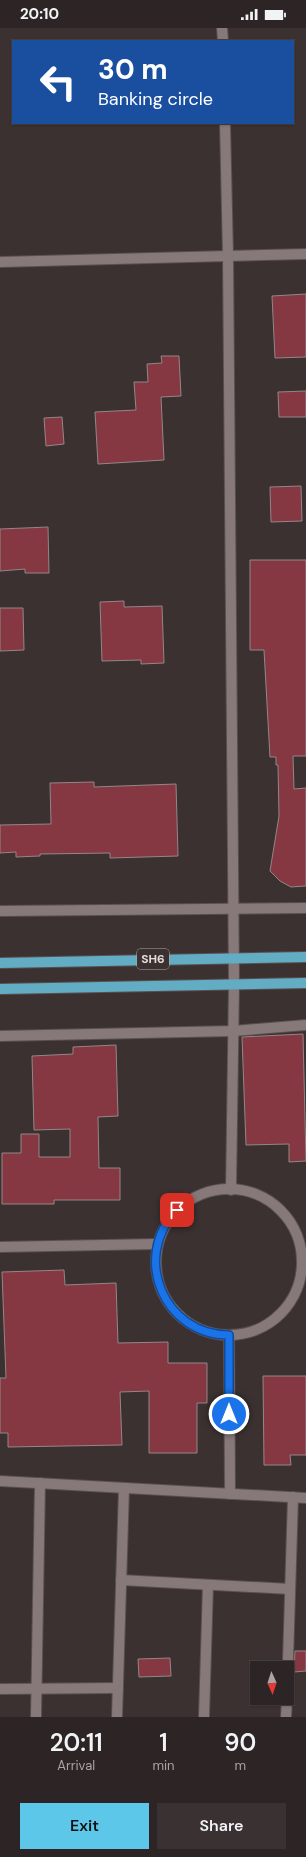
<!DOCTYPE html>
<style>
:root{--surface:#2d2525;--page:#393132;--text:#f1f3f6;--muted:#a7a5a7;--line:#484242;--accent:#5cc7e8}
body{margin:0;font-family:"DM Sans",sans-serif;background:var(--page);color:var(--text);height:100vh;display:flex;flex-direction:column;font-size:15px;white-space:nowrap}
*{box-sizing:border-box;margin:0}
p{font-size:13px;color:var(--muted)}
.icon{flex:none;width:22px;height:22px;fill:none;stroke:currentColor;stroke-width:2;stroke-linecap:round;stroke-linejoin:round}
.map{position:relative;height:1689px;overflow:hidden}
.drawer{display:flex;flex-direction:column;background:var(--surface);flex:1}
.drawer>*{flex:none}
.top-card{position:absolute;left:12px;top:12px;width:282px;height:84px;border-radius:0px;box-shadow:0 1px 3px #0004,0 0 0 1px var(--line);background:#1a4fa0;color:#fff;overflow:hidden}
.needle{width:26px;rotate:177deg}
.buttons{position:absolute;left:250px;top:1633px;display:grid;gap:8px}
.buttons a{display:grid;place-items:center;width:44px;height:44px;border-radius:0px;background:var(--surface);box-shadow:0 1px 3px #0004,0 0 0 1px var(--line);font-size:20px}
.pin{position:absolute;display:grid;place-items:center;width:34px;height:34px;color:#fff;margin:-17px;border-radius:8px;box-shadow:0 2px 6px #0006}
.me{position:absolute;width:44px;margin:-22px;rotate:0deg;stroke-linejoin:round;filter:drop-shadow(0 0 3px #0008)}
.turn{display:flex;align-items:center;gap:14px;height:84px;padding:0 20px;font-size:18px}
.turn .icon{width:52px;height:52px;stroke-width:2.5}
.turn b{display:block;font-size:28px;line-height:34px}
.eta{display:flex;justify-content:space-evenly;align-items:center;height:68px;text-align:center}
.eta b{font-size:24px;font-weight:600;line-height:28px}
.primary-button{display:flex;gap:8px;margin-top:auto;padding:8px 20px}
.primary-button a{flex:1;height:46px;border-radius:0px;background:var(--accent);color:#111;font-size:16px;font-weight:600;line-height:46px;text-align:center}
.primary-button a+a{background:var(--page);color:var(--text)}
.status{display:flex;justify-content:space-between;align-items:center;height:28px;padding:0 20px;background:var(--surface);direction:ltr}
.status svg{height:11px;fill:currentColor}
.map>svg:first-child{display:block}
.building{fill:#853842;stroke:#948687}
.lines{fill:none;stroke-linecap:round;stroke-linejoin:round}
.minor-casing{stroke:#595050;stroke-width:12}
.primary-casing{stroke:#595050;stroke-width:12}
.minor{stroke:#87797a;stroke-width:10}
.primary{stroke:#62adc4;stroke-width:10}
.route-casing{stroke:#114b97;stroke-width:10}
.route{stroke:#1a73e8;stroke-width:7}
.labels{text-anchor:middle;stroke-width:3;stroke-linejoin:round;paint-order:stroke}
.shield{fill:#3c3131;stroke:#b1a9a9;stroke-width:1}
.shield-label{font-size:12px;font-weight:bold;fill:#e3dcdc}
</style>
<div class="status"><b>20:10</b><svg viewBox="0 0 49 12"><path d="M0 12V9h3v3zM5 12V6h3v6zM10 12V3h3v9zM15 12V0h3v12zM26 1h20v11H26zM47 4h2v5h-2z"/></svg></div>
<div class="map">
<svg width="306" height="1689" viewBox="0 0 306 1689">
<rect width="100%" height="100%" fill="#3c3131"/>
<g class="building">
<polygon points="306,266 306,329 275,330 272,268"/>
<polygon points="161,328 179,328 181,368 161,369 164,432 98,436 95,384 136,382 134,354 148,354 147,336 162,335"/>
<polygon points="306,363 306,389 279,389 278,364"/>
<polygon points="62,389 64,416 46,418 44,390"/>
<polygon points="301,458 302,493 271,494 270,459"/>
<polygon points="48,499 49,545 25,545 25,541 0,543 0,501"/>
<polygon points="250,532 306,532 306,728 293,728 294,761 306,760 306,858 291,859 280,853 270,843 279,788 278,737 276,737 276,729 270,729 264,622 250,622"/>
<polygon points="124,573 124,579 162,578 164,635 141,636 141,632 102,633 100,574"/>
<polygon points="0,580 23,580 24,622 0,623"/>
<polygon points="94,754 94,759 176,756 178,828 110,830 110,825 40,826 40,828 16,829 16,824 0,825 0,797 51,796 50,755"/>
<polygon points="303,1006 306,1133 289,1134 289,1116 246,1117 242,1009"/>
<polygon points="116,1017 118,1088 98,1089 99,1140 120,1140 120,1172 54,1172 54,1176 2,1176 2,1125 21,1125 21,1106 39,1106 39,1129 70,1129 70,1101 34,1102 32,1028 73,1026 73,1019"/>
<polygon points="64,1242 65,1257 116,1255 118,1315 168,1314 168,1335 207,1335 207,1375 197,1375 197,1425 149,1425 149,1363 120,1364 122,1417 8,1419 8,1405 0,1405 0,1350 6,1350 2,1244"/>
<polygon points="263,1348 306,1348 306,1427 290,1427 291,1437 264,1437"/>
<polygon points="295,1623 306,1623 306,1643 294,1644"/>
<polygon points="170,1630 171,1648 139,1649 138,1631"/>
</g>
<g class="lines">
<g class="minor-casing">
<g id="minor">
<polyline points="222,0 223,13"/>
<polyline points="225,95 228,228 234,956 231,1162"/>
<polyline points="0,234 306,226"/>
<polyline points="0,883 306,880"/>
<polyline points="0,1008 233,1003 306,997"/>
<circle cx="229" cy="1234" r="73"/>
<polyline points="0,1219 156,1216"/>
<polyline points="229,1307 230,1466"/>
<polyline points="0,1453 306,1470"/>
<polyline points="121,1552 290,1561"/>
<polyline points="0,1661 118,1660"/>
<polyline points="287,1665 293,1469"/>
<polyline points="36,1689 40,1455"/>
<polyline points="117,1689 124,1460"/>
<polyline points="204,1689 208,1557"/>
<polyline points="286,1689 287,1670"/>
</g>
</g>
<g class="primary-casing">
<g id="primary">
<polyline points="0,935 306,929"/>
<polyline points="0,961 306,955"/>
</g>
</g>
<use href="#minor" class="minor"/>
<use href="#primary" class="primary"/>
</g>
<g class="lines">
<g class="route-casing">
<path id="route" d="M177 1182C131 1229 164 1307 229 1307V1386"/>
</g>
<use href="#route" class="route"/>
</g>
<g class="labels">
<rect class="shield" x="137" y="921" width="32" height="20" rx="3"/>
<g class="shield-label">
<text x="153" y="935">SH6</text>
</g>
</g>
</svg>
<div class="buttons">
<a><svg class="needle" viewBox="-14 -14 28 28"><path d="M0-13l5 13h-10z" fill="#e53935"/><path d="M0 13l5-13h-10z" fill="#a7a5a7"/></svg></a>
</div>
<div class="pin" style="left:177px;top:1182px;background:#d93025"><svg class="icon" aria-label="arrive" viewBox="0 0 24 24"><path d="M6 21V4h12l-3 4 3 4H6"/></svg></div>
<svg class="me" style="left:229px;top:1386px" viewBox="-20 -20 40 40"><circle r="17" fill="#1a73e8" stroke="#fff" stroke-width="3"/><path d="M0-11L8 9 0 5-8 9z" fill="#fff"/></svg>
<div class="top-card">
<div class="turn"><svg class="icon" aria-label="left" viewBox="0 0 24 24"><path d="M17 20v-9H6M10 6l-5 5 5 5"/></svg><div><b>30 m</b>Banking circle</div></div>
</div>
</div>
<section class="drawer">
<div class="eta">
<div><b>20:11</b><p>Arrival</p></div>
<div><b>1</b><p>min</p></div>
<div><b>90</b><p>m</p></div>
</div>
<div class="primary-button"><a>Exit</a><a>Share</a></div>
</section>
